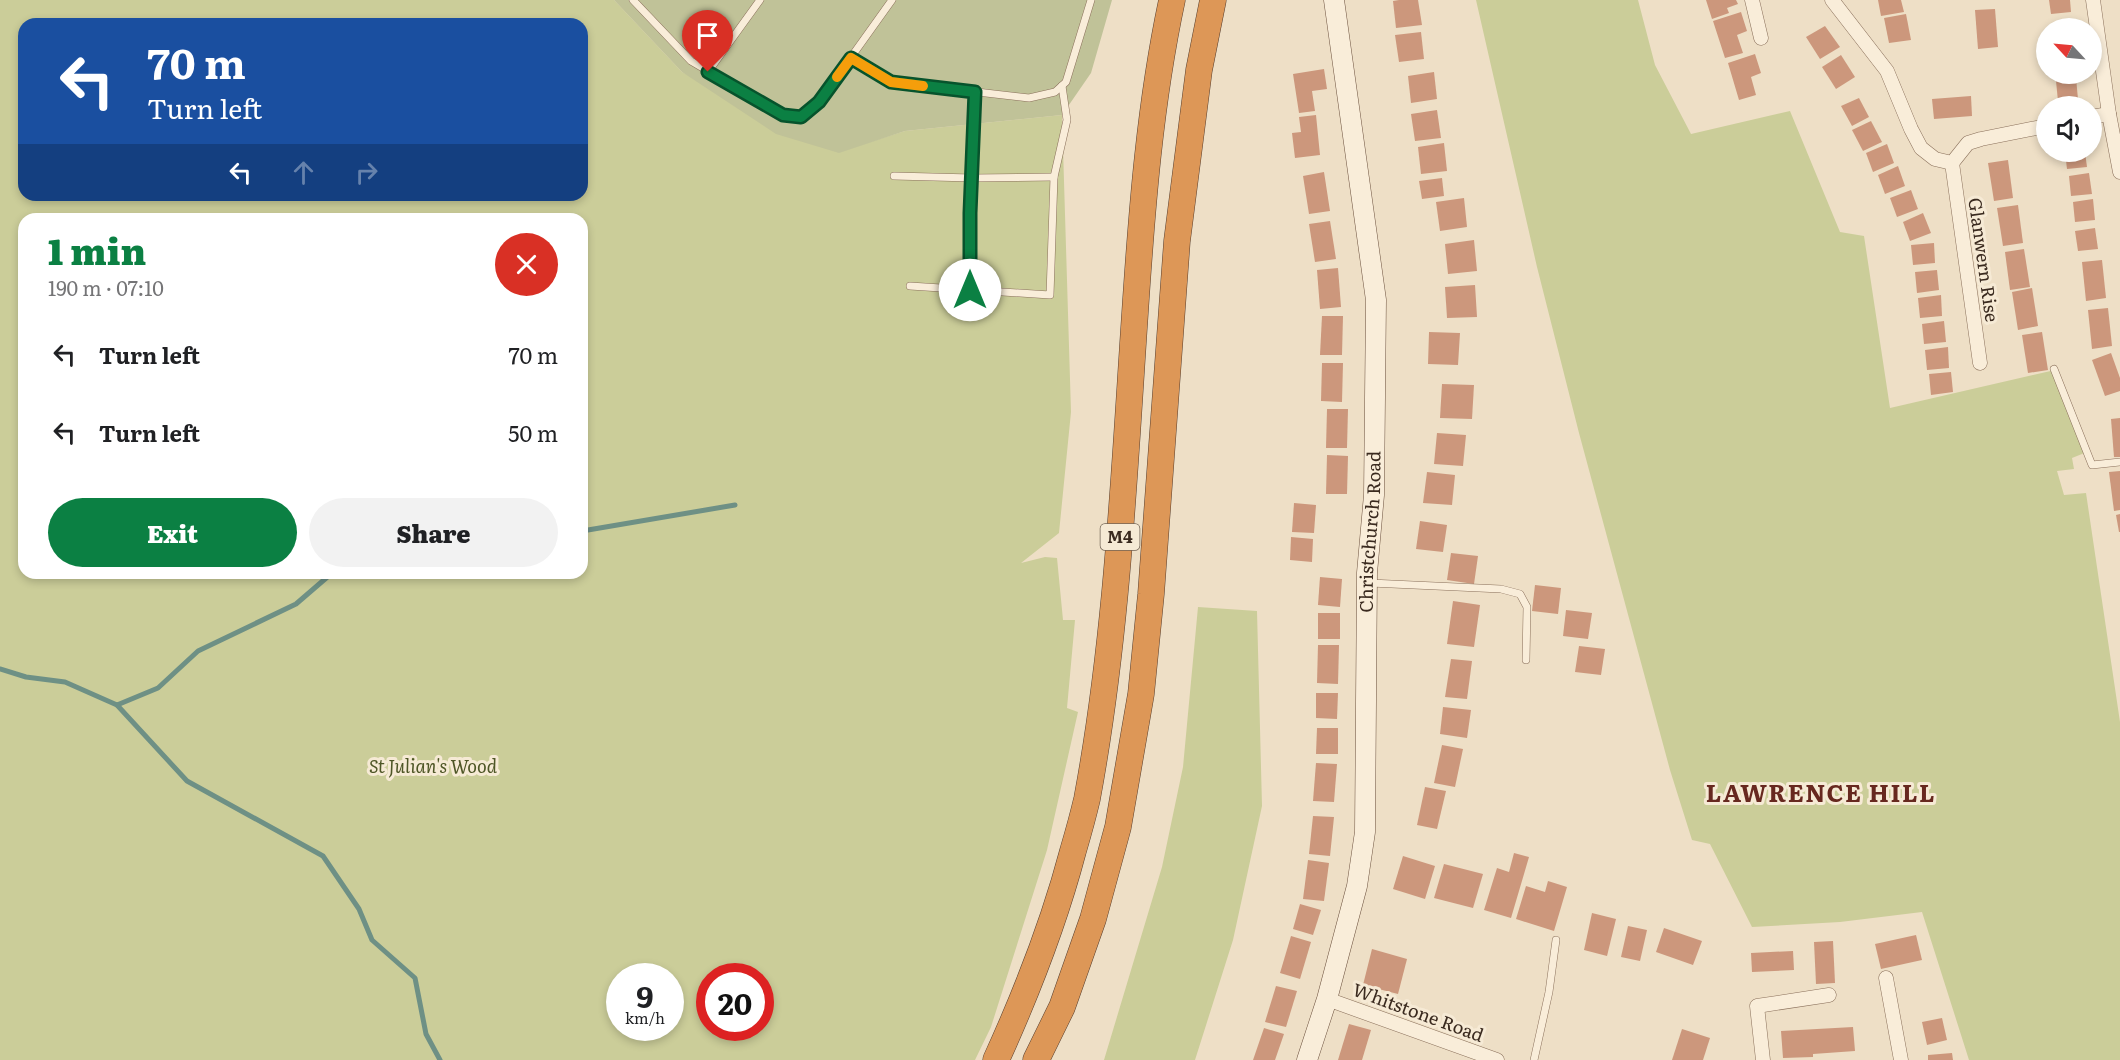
<!DOCTYPE html>
<meta charset="utf-8">
<style>
:root{--surface:#fff;--page:#f2f2f2;--text:#202124;--muted:#757577;--accent:#0b8043}
body{margin:0;font-family:Literata,serif;background:var(--page);color:var(--text);height:100vh;display:flex;flex-direction:column;font-size:22px;white-space:nowrap}
*{box-sizing:border-box;margin:0}
p{font-size:20px;color:var(--muted)}
.icon{flex:none;width:33px;height:33px;fill:none;stroke:currentColor;stroke-width:2;stroke-linecap:round;stroke-linejoin:round}
.map{position:relative;flex:1;overflow:hidden}
.drawer{position:absolute;left:18px;top:213px;width:570px;height:366px;display:flex;flex-direction:column;background:var(--surface);border-radius:18px;box-shadow:0 3px 9px #0003}
.drawer>*{flex:none}
.top-card{position:absolute;left:18px;top:18px;width:570px;height:183px;border-radius:18px;box-shadow:0 3px 9px #0003;background:#1a4fa0;color:#fff;overflow:hidden}
.needle{width:39px;rotate:296deg}
.tools{position:absolute;left:2036px;top:18px;display:grid;gap:12px}
.tools a{display:grid;place-items:center;width:66px;height:66px;border-radius:50%;background:var(--surface);box-shadow:0 3px 9px #0003;font-size:30px}
.speed{position:absolute;left:606px;top:963px;display:flex;gap:12px;font-size:30px;font-weight:700;text-align:center}
.speed>*{display:grid;place-content:center;width:78px;height:78px;border-radius:50%;background:var(--surface);box-shadow:0 3px 9px #0003;line-height:1}
.speed small{font-size:15px;font-weight:400}
.speed .limit{border:9px solid #d22;background:#fff;color:#111}
.pin{position:absolute;display:grid;place-items:center;width:51px;height:51px;color:#fff;margin:-62px -26px;border-radius:50% 50% 50% 0;rotate:-45deg;box-shadow:0 0 6px #0007}
.pin .icon{rotate:45deg}
.me{position:absolute;width:66px;margin:-33px;rotate:0deg;stroke-linejoin:round;filter:drop-shadow(0 0 4px #0008)}
.turn{display:flex;align-items:center;gap:21px;height:126px;padding:0 30px;font-size:27px}
.turn .icon{width:78px;height:78px;stroke-width:2.5}
.turn b{display:block;font-size:42px;line-height:51px}
.lanes{display:flex;align-items:center;height:57px;padding:0 30px;background:#0003;justify-content:center;gap:30px;direction:ltr}
.lanes .off{opacity:.35}
.round{display:grid;place-items:center;flex:none;width:63px;height:63px;border-radius:32px;background:var(--page)}
.summary{display:flex;align-items:center;justify-content:space-between;height:102px;padding:0 30px}
h1{font-size:36px;font-weight:800;line-height:45px;color:var(--accent)}
.cta{display:flex;gap:12px;margin-top:auto;padding:12px 30px}
.cta a{flex:1;height:69px;border-radius:36px;background:var(--accent);color:#fff;font-size:24px;font-weight:800;line-height:69px;text-align:center}
.cta a+a{background:var(--page);color:var(--text)}
ul{padding:0;list-style:none}
li{display:flex;align-items:center;gap:18px;height:78px;padding:0 30px}
li div{flex:1}
li b{display:block;font-size:22px}
li em{font-style:normal}
.map>svg:first-child{display:block}
.green{fill:#cbcd99;fill-rule:evenodd}
.cemetery{fill:#c0c298}
.lines{fill:none;stroke-linecap:round;stroke-linejoin:round}
.stream{stroke:#6e9085;stroke-width:5}
.building{fill:#cc977c}
.lane-casing{stroke:#8a705b;stroke-width:8}
.street-casing{stroke:#8a705b;stroke-width:15}
.secondary-casing{stroke:#6c513e;stroke-width:21}
.highway-casing{stroke:#583f2f;stroke-width:27}
.lane{stroke:#f9edd9;stroke-width:7}
.street{stroke:#f9edd9;stroke-width:14}
.secondary{stroke:#f9edd9;stroke-width:20}
.highway{stroke:#dd9757;stroke-width:26}
.route-casing{stroke:#07532c;stroke-width:15}
.route{stroke:#0b8043;stroke-width:10}
.slow{stroke:#f59e0b;stroke-width:10}
.labels{text-anchor:middle;stroke-width:6;stroke-linejoin:round;paint-order:stroke}
.shield{fill:#f6ead5;stroke:#726456;stroke-width:1.5}
.shield-label{font-size:16px;font-weight:bold;fill:#3a2a1f}
.street-label{font-size:18px;fill:#3a2a1f;stroke:#f6ead5}
.park-label{font-size:18px;font-style:italic;fill:#4e5626;stroke:#f6ead5}
.district-label{font-size:24px;font-weight:bold;letter-spacing:1.5px;fill:#67281f;stroke:#f6ead5}
</style>
<div class="map">
<svg width="2120" height="1060" viewBox="0 0 2120 1060">
<rect width="100%" height="100%" fill="#eedfc6"/>
<g class="green">
<path d="M0 0H614L682 72 838 152 905 131 1062 115 1071 412 1059 533 1021 563 1045 557 1057 558 1063 620H1075L1067 708 1078 712 1047 850 991 1027 975 1060H0ZM24 24H582V195H24ZM24 219H582V573H24ZM620 976H670V1028H620ZM710 976H760V1028H710Z"/>
<polygon points="1476,0 1638,0 1655,65 1691,134 1790,111 1840,232 1864,236 1890,408 2055,370 2087,452 2072,458 2074,469 2057,471 2064,495 2086,493 2120,722 2120,1060 1969,1060 1922,912 1840,922 1752,927 1710,844 1692,840 1670,770 1579,433 1537,267"/>
<polygon points="1198,607 1257,611 1262,806 1233,940 1195,1060 1104,1060 1162,867 1183,767"/>
</g>
<polygon class="cemetery" points="614,0 1112,0 1091,73 1062,115 905,131 839,153 776,134 682,72"/>
<g class="lines">
<g class="stream">
<polyline points="582,531 735,505"/>
<polyline points="0,669 26,677 65,682 117,705 158,688 198,651 296,604 332,573"/>
<polyline points="117,705 187,781 323,856 359,909 372,940 415,978 426,1034 440,1060"/>
</g>
</g>
<g class="building">
<polygon points="1399,0 1418,0 1422,25 1396,28 1393,1"/>
<polygon points="1706,0 1736,0 1738,4 1727,8 1729,13 1712,19"/>
<polygon points="1878,0 1901,0 1904,12 1881,16"/>
<polygon points="2049,0 2070,0 2071,12 2051,14"/>
<polygon points="1995,9 1998,47 1978,49 1975,10"/>
<polygon points="1741,12 1747,31 1737,35 1743,53 1725,58 1713,21"/>
<polygon points="1906,14 1911,40 1889,43 1884,18"/>
<polygon points="1825,26 1840,47 1820,59 1806,37"/>
<polygon points="1421,32 1424,59 1399,62 1395,35"/>
<polygon points="1755,54 1761,73 1751,77 1756,95 1739,100 1728,63"/>
<polygon points="1841,55 1855,77 1836,89 1822,67"/>
<polygon points="1324,69 1327,89 1312,91 1315,111 1299,113 1293,74"/>
<polygon points="1434,72 1437,99 1411,103 1408,76"/>
<polygon points="2076,78 2078,99 2058,101 2056,81"/>
<polygon points="1971,96 1972,116 1934,119 1932,99"/>
<polygon points="1859,98 1869,117 1852,126 1841,106"/>
<polygon points="1437,110 1441,138 1415,141 1411,114"/>
<polygon points="1316,115 1320,155 1295,158 1292,133 1301,132 1299,117"/>
<polygon points="1871,121 1882,142 1863,151 1852,130"/>
<polygon points="1444,143 1447,171 1421,174 1418,147"/>
<polygon points="1887,144 1894,163 1873,172 1866,153"/>
<polygon points="2065,152 2085,152 2087,167 2067,169"/>
<polygon points="2008,160 2013,198 1994,201 1988,163"/>
<polygon points="1898,166 1905,186 1885,194 1878,175"/>
<polygon points="1324,172 1330,211 1309,214 1303,176"/>
<polygon points="2089,173 2092,194 2071,196 2069,176"/>
<polygon points="1442,178 1444,196 1422,199 1419,181"/>
<polygon points="1911,190 1918,209 1897,217 1890,198"/>
<polygon points="1464,198 1467,227 1440,231 1436,202"/>
<polygon points="2093,199 2095,220 2075,222 2073,202"/>
<polygon points="2018,205 2023,243 2003,246 1997,208"/>
<polygon points="1923,213 1931,233 1910,241 1903,222"/>
<polygon points="1330,221 1336,259 1315,262 1309,224"/>
<polygon points="2095,228 2098,249 2078,251 2075,231"/>
<polygon points="1474,240 1477,271 1448,274 1445,244"/>
<polygon points="1934,243 1935,263 1913,265 1911,245"/>
<polygon points="2024,249 2030,287 2010,290 2005,252"/>
<polygon points="2102,260 2106,298 2086,301 2082,262"/>
<polygon points="1338,268 1341,307 1320,309 1317,270"/>
<polygon points="1937,270 1939,290 1917,293 1915,272"/>
<polygon points="1475,285 1477,317 1447,318 1445,287"/>
<polygon points="2032,288 2038,326 2018,330 2012,292"/>
<polygon points="1941,295 1942,316 1920,318 1918,298"/>
<polygon points="2108,308 2112,346 2092,349 2088,310"/>
<polygon points="1322,316 1343,316 1342,355 1320,355"/>
<polygon points="1944,321 1946,342 1924,344 1922,324"/>
<polygon points="1429,332 1460,333 1458,365 1428,364"/>
<polygon points="2042,332 2048,370 2028,373 2022,335"/>
<polygon points="1948,347 1949,368 1927,370 1925,350"/>
<polygon points="2111,353 2120,378 2120,391 2105,396 2092,360"/>
<polygon points="1322,363 1343,363 1342,402 1321,401"/>
<polygon points="1951,372 1953,392 1931,395 1929,374"/>
<polygon points="1442,384 1474,385 1472,419 1440,418"/>
<polygon points="1327,409 1348,409 1347,448 1326,448"/>
<polygon points="2120,418 2120,457 2114,457 2111,419"/>
<polygon points="1437,433 1466,435 1463,466 1434,464"/>
<polygon points="1327,455 1348,456 1347,494 1326,494"/>
<polygon points="2120,471 2120,510 2114,511 2109,472"/>
<polygon points="1427,472 1455,475 1452,505 1423,503"/>
<polygon points="1294,503 1316,505 1314,533 1292,532"/>
<polygon points="2120,514 2120,532 2119,532 2116,515"/>
<polygon points="1420,521 1447,525 1443,552 1416,549"/>
<polygon points="1291,537 1313,539 1312,562 1290,560"/>
<polygon points="1451,553 1478,556 1474,584 1447,580"/>
<polygon points="1320,577 1342,579 1340,607 1318,605"/>
<polygon points="1535,585 1561,588 1558,614 1532,611"/>
<polygon points="1453,601 1480,605 1474,647 1447,644"/>
<polygon points="1566,610 1592,613 1588,639 1563,636"/>
<rect x="1318" y="613" width="22" height="26"/>
<polygon points="1318,645 1339,645 1338,684 1317,683"/>
<polygon points="1579,646 1605,649 1601,675 1575,672"/>
<polygon points="1451,659 1472,661 1467,699 1445,697"/>
<polygon points="1316,693 1338,693 1337,719 1316,718"/>
<polygon points="1443,707 1471,710 1467,738 1440,734"/>
<polygon points="1317,728 1338,728 1338,754 1316,754"/>
<polygon points="1442,745 1463,749 1455,787 1434,783"/>
<polygon points="1316,763 1337,764 1334,802 1313,801"/>
<polygon points="1425,787 1446,791 1437,829 1417,825"/>
<polygon points="1313,816 1334,817 1330,856 1309,854"/>
<polygon points="1514,853 1529,857 1511,918 1484,910 1497,868 1509,872"/>
<polygon points="1403,856 1435,866 1425,899 1393,889"/>
<polygon points="1308,860 1329,863 1324,901 1303,899"/>
<polygon points="1444,864 1483,874 1473,908 1434,898"/>
<polygon points="1548,881 1567,887 1554,931 1516,919 1526,886 1545,892"/>
<polygon points="1300,904 1321,910 1313,935 1293,929"/>
<polygon points="1592,913 1616,919 1607,956 1584,950"/>
<polygon points="1628,926 1647,930 1640,961 1621,957"/>
<polygon points="1664,928 1702,941 1693,965 1656,952"/>
<polygon points="1916,935 1922,960 1881,969 1875,944"/>
<polygon points="1291,936 1311,942 1300,979 1280,973"/>
<polygon points="1833,941 1835,983 1816,984 1814,942"/>
<polygon points="1372,949 1407,959 1398,994 1363,985"/>
<polygon points="1793,951 1794,970 1752,972 1751,953"/>
<polygon points="1276,986 1297,991 1286,1027 1265,1022"/>
<polygon points="1942,1018 1947,1040 1927,1045 1922,1022"/>
<polygon points="1349,1024 1371,1030 1362,1060 1338,1060"/>
<polygon points="1853,1027 1855,1051 1813,1054 1813,1057 1783,1058 1781,1031"/>
<polygon points="1264,1028 1284,1034 1275,1060 1253,1060"/>
<polygon points="1682,1029 1710,1038 1703,1060 1672,1060"/>
<polygon points="1952,1053 1953,1060 1928,1060 1928,1055"/>
</g>
<g class="lines">
<g class="lane-casing">
<g id="lane">
<polyline points="633,0 691,61 783,115 801,117 819,102 892,0"/>
<polyline points="851,58 891,82 1029,98 1055,92 1066,82 1091,0"/>
<polyline points="708,72 760,0"/>
<polyline points="894,176 972,178 1054,177"/>
<polyline points="910,286 1050,295 1054,177 1067,120 1062,86"/>
<polyline points="970,290 970,213 975,92"/>
<polyline points="2054,369 2092,465 2120,462"/>
<polyline points="1370,583 1501,589 1520,594 1527,607 1526,660"/>
<polyline points="1534,1060 1549,992 1556,940"/>
</g>
</g>
<g class="street-casing">
<g id="street">
<polyline points="1752,0 1761,38"/>
<polyline points="1832,0 1887,71 1911,129 1921,148 1935,159 1952,163 1968,143 1981,139 2046,126"/>
<polyline points="2093,0 2109,114 2120,172"/>
<polyline points="2091,117 2109,114"/>
<polyline points="1952,163 1980,363"/>
<polyline points="1886,978 1901,1060"/>
<polyline points="1327,999 1497,1060"/>
<polyline points="1763,1060 1757,1006 1829,995"/>
</g>
</g>
<g class="secondary-casing">
<g id="secondary">
<path id="s1" d="M1307 1060 1327 999 1357 886 1365 832 1367 573 1374 495 1376 300 1334 0"/>
</g>
</g>
<g class="highway-casing">
<g id="highway">
<path d="M996 1060C1027 992 1054 923 1073 851 1078 834 1083 816 1087 799 1117 638 1124 475 1135 313 1142 207 1150 103 1172 0"/>
<polyline points="1036,1060 1062,1007 1093,919 1118,827 1141,694 1151,594 1177,241 1199,70 1213,0"/>
</g>
</g>
<use href="#lane" class="lane"/>
<use href="#street" class="street"/>
<use href="#secondary" class="secondary"/>
<use href="#highway" class="highway"/>
</g>
<g class="lines">
<g class="route-casing">
<polyline id="route" points="708,72 783,115 801,117 819,102 851,58 891,82 975,92 970,213 970,290"/>
</g>
<use href="#route" class="route"/>
<polyline class="slow" points="837,77 851,58 891,82 923,86"/>
</g>
<g class="labels">
<rect class="shield" x="1100.5" y="524" width="39" height="26" rx="4.5"/>
<g class="shield-label">
<text x="1120" y="543">M4</text>
</g>
<g class="street-label">
<text transform="translate(1983 260) rotate(82)" y="6">Glanwern Rise</text>
<text dy="6" stroke="none"><textPath href="#s1" startOffset="536">Christchurch Road</textPath></text>
<text transform="translate(1418 1013) rotate(20)" y="6">Whitstone Road</text>
</g>
<g class="park-label">
<text x="433" y="773">St Julian's Wood</text>
</g>
<g class="district-label">
<text x="1821" y="802">LAWRENCE HILL</text>
</g>
</g>
</svg>
<div class="tools">
<a><svg class="needle" viewBox="-14 -14 28 28"><path d="M0-13l5 13h-10z" fill="#e53935"/><path d="M0 13l5-13h-10z" fill="#757577"/></svg></a>
<a><svg class="icon" aria-label="sound" viewBox="0 0 24 24"><path d="M4 9h4l5-4v14l-5-4H4zM17 9q2 3 0 6"/></svg></a>
</div>
<div class="speed"><div>9<small>km/h</small></div><div class="limit">20</div></div>
<div class="pin" style="left:708px;top:72px;background:#d93025"><svg class="icon" aria-label="arrive" viewBox="0 0 24 24"><path d="M6 21V4h12l-3 4 3 4H6"/></svg></div>
<svg class="me" style="left:970px;top:290px" viewBox="-20 -20 40 40"><circle r="19" fill="#fff"/><path d="M0-13L10 11 0 6-10 11z" fill="#0b8043"/></svg>
<div class="top-card">
<div class="turn"><svg class="icon" aria-label="left" viewBox="0 0 24 24"><path d="M17 20v-9H6M10 6l-5 5 5 5"/></svg><div><b>70 m</b>Turn left</div></div>
<div class="lanes"><svg class="icon" aria-label="left" viewBox="0 0 24 24"><path d="M17 20v-9H6M10 6l-5 5 5 5"/></svg><svg class="icon off" aria-label="ahead" viewBox="0 0 24 24"><path d="M12 20V5M6 11l6-6 6 6"/></svg><svg class="icon off" aria-label="right" viewBox="0 0 24 24"><path d="M7 20v-9h11M14 6l5 5-5 5"/></svg></div>
</div>
<section class="drawer">
<div class="summary"><div><h1>1 min</h1><p>190 m · 07:10</p></div><a class="round" style="background:#d93025;color:#fff"><svg class="icon" aria-label="close" viewBox="0 0 24 24"><path d="M6 6l12 12M18 6L6 18"/></svg></a></div>
<ul>
<li><svg class="icon" aria-label="left" viewBox="0 0 24 24"><path d="M17 20v-9H6M10 6l-5 5 5 5"/></svg><div><b>Turn left</b></div><em>70 m</em></li>
<li><svg class="icon" aria-label="left" viewBox="0 0 24 24"><path d="M17 20v-9H6M10 6l-5 5 5 5"/></svg><div><b>Turn left</b></div><em>50 m</em></li>
</ul>
<div class="cta"><a>Exit</a><a>Share</a></div>
</section>
</div>
